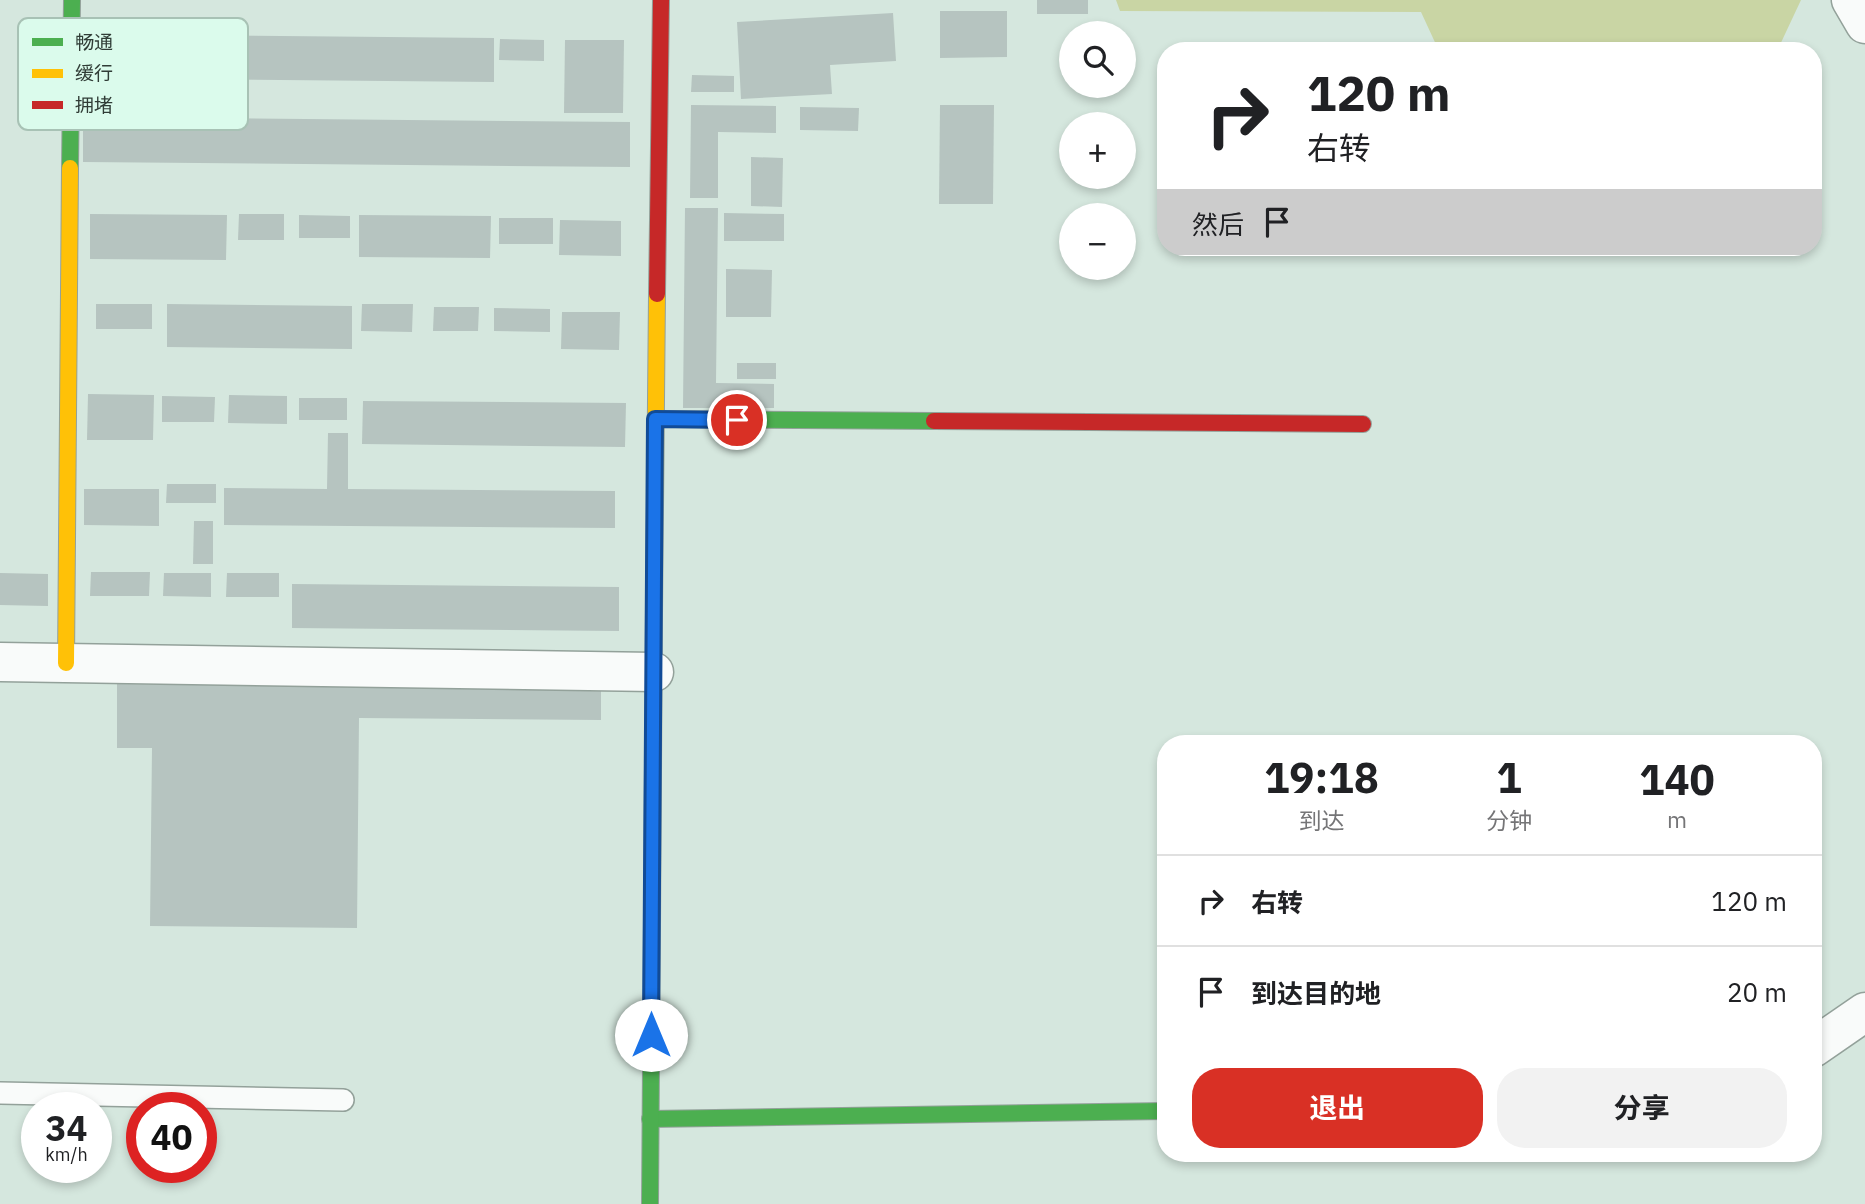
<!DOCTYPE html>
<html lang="zh">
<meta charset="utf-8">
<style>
:root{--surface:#fff;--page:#f2f2f2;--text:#202124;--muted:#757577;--line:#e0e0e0;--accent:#d93025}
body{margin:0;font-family:"IBM Plex Sans","Noto Sans SC",sans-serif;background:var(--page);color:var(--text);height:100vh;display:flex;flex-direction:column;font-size:26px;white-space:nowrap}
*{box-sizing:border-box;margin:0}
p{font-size:23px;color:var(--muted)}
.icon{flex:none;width:38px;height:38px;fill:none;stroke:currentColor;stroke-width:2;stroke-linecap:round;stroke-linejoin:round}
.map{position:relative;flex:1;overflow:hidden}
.side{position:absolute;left:1157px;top:735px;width:665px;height:427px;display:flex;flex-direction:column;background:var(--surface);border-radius:28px;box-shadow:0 4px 10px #0003}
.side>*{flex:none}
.top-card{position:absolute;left:1157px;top:42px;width:665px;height:214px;border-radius:28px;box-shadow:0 4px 10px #0003;background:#fff;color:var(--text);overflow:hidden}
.controls{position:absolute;left:1059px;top:21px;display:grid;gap:14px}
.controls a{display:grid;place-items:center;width:77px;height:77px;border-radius:50%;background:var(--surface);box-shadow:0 4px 10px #0003;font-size:35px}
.speed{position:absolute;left:21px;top:1092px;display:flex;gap:14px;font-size:35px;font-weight:700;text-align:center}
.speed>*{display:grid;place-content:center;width:91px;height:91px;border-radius:50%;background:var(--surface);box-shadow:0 4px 10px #0003;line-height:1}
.speed small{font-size:18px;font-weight:400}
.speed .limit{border:10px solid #d22;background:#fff;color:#111}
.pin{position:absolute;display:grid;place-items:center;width:60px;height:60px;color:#fff;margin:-30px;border:4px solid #fff;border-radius:50%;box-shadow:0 2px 7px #0007}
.me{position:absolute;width:77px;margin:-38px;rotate:0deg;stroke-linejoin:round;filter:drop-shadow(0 0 5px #0008)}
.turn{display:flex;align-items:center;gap:24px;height:147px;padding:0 35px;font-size:32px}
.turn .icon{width:91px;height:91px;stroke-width:2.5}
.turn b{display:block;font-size:49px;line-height:60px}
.then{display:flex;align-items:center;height:66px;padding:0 35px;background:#0003;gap:14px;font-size:26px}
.eta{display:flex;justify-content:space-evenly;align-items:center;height:119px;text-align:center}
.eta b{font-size:42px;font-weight:700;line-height:49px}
.button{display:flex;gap:14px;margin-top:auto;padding:14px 35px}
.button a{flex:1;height:80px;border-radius:28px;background:var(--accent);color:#fff;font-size:28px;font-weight:700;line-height:80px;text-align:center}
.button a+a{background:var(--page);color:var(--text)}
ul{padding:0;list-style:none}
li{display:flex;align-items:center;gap:21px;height:91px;padding:0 35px;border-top:2px solid var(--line)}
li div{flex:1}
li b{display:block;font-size:26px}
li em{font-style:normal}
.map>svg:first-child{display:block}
.green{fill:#c9d5a4}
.building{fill:#b6c4c0}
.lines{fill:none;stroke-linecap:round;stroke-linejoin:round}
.lane-casing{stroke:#93a19a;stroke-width:24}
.street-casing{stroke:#93a19a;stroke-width:41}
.fast-casing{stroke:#93a19a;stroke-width:18}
.slow-casing{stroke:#93a19a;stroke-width:18}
.jam-casing{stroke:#93a19a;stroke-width:18}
.lane{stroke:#f9fbfa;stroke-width:21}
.street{stroke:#f9fbfa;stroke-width:38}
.fast{stroke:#4caf50;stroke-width:16}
.slow{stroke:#ffc107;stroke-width:16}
.jam{stroke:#c62828;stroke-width:16}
.route-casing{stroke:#114b97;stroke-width:18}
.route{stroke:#1a73e8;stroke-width:12}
.key{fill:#dbfbec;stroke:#a8c2b5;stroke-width:2}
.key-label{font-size:19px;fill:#303c36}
</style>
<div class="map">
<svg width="1865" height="1204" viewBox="0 0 1865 1204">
<rect width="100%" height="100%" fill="#d5e7de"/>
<polygon class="green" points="1116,0 1801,0 1777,51 1439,51 1421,12 1120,11"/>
<g class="building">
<rect x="1037" y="0" width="51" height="14"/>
<polygon points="940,11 1007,11 1007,57 940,58"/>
<polygon points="893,13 896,61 830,65 832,94 741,99 737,22"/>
<polygon points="165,35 494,38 494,82 165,79"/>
<polygon points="500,39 544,40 544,61 499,60"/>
<polygon points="565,40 624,40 623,113 564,113"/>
<polygon points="692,75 734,76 734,92 691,92"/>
<polygon points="691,105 776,106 776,133 718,132 718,198 690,198"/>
<polygon points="940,105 994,105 993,204 939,204"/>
<polygon points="800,107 859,108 858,131 800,130"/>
<polygon points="83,117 630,122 630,167 83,162"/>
<polygon points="751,157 783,158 782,207 751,206"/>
<polygon points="685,208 718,208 716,383 774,384 774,408 683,408"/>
<polygon points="724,213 784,214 784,241 724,241"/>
<polygon points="90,214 227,215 226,260 90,259"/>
<polygon points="239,214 284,214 284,240 238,240"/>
<polygon points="299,215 350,216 350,238 299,238"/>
<polygon points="359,215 491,216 490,258 359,257"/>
<rect x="499" y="218" width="54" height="26"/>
<polygon points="560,220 621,221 621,256 559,255"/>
<polygon points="726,269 772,270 771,317 726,317"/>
<rect x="96" y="304" width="56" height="25"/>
<polygon points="167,304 352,306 352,349 167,347"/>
<polygon points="362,304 413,304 412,332 361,331"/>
<polygon points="434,307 479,307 478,331 433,331"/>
<polygon points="494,308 550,309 550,332 494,331"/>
<polygon points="562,312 620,312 619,350 561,349"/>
<rect x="737" y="363" width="39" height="16"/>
<polygon points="88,394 154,395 153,440 87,440"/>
<polygon points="229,395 287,396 287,424 228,423"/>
<polygon points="162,396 215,397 214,422 162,422"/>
<rect x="299" y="398" width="48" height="22"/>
<polygon points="363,401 626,403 625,447 362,444"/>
<polygon points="328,433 348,433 348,489 615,491 615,528 224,525 224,488 327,489"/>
<polygon points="167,484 216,484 216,503 166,503"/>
<polygon points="84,489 159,489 159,526 84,525"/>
<polygon points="194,521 213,521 213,564 193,564"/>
<polygon points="91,572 150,572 149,596 90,596"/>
<polygon points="0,573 48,574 48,606 0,605"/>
<polygon points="164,573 211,573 211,597 163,596"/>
<polygon points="227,573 279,573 279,597 226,597"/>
<polygon points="292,584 619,587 619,631 292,628"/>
<polygon points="117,684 601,689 601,720 359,718 357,928 150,926 152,748 117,748"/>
</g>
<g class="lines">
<g class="lane-casing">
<polyline id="lane" points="0,1093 343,1100"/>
</g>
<g class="street-casing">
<g id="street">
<polyline points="1851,0 1865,24"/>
<polyline points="0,662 654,672"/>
<polyline points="1813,1048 1865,1012"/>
</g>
</g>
<g class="fast-casing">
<g id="fast">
<polyline points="70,168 72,0"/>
<polyline points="655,419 934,421"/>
<polyline points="650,1119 1166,1111"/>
<polyline points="650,1204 652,926"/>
</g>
</g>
<g class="slow-casing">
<g id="slow">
<polyline points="654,614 657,294"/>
<polyline points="66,663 70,168"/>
</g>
</g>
<g class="jam-casing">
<g id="jam">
<polyline points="657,294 661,0"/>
<polyline points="934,421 1363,424"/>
<polyline points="652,926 654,614"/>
</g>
</g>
<use href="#lane" class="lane"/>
<use href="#street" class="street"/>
<use href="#fast" class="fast"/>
<use href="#slow" class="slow"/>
<use href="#jam" class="jam"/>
</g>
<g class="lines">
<g class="route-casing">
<polyline id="route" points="651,1035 655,419 737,420"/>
</g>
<use href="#route" class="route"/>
</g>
<rect x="18" y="18" width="230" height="112" rx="10" class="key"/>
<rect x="32" y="38" width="31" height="8" fill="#4caf50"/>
<rect x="32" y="69" width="31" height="9" fill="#ffc107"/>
<rect x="32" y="101" width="31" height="8" fill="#c62828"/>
<g class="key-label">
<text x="75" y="49">畅通</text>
<text x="75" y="80">缓行</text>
<text x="75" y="112">拥堵</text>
</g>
</svg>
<div class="controls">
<a><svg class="icon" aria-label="search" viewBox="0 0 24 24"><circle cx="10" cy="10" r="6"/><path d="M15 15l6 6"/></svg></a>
<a>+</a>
<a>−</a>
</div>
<div class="speed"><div>34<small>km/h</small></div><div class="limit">40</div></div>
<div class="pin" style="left:737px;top:420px;background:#d93025"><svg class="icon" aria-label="arrive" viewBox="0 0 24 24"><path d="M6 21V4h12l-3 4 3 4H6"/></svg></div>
<svg class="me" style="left:651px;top:1035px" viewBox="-20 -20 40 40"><circle r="19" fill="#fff"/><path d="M0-13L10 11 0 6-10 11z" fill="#1a73e8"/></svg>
<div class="top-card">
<div class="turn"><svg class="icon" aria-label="right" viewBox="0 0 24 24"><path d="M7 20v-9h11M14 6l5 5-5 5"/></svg><div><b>120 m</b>右转</div></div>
<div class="then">然后<svg class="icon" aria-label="arrive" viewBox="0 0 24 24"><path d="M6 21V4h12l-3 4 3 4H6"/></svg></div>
</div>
<section class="side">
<div class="eta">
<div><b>19:18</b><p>到达</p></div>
<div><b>1</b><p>分钟</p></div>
<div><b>140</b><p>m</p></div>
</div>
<ul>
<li><svg class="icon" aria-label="right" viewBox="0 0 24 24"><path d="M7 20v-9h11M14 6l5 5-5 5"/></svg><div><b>右转</b></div><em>120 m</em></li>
<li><svg class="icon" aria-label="arrive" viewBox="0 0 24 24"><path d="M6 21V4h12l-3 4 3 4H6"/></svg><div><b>到达目的地</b></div><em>20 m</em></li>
</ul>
<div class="button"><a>退出</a><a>分享</a></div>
</section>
</div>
